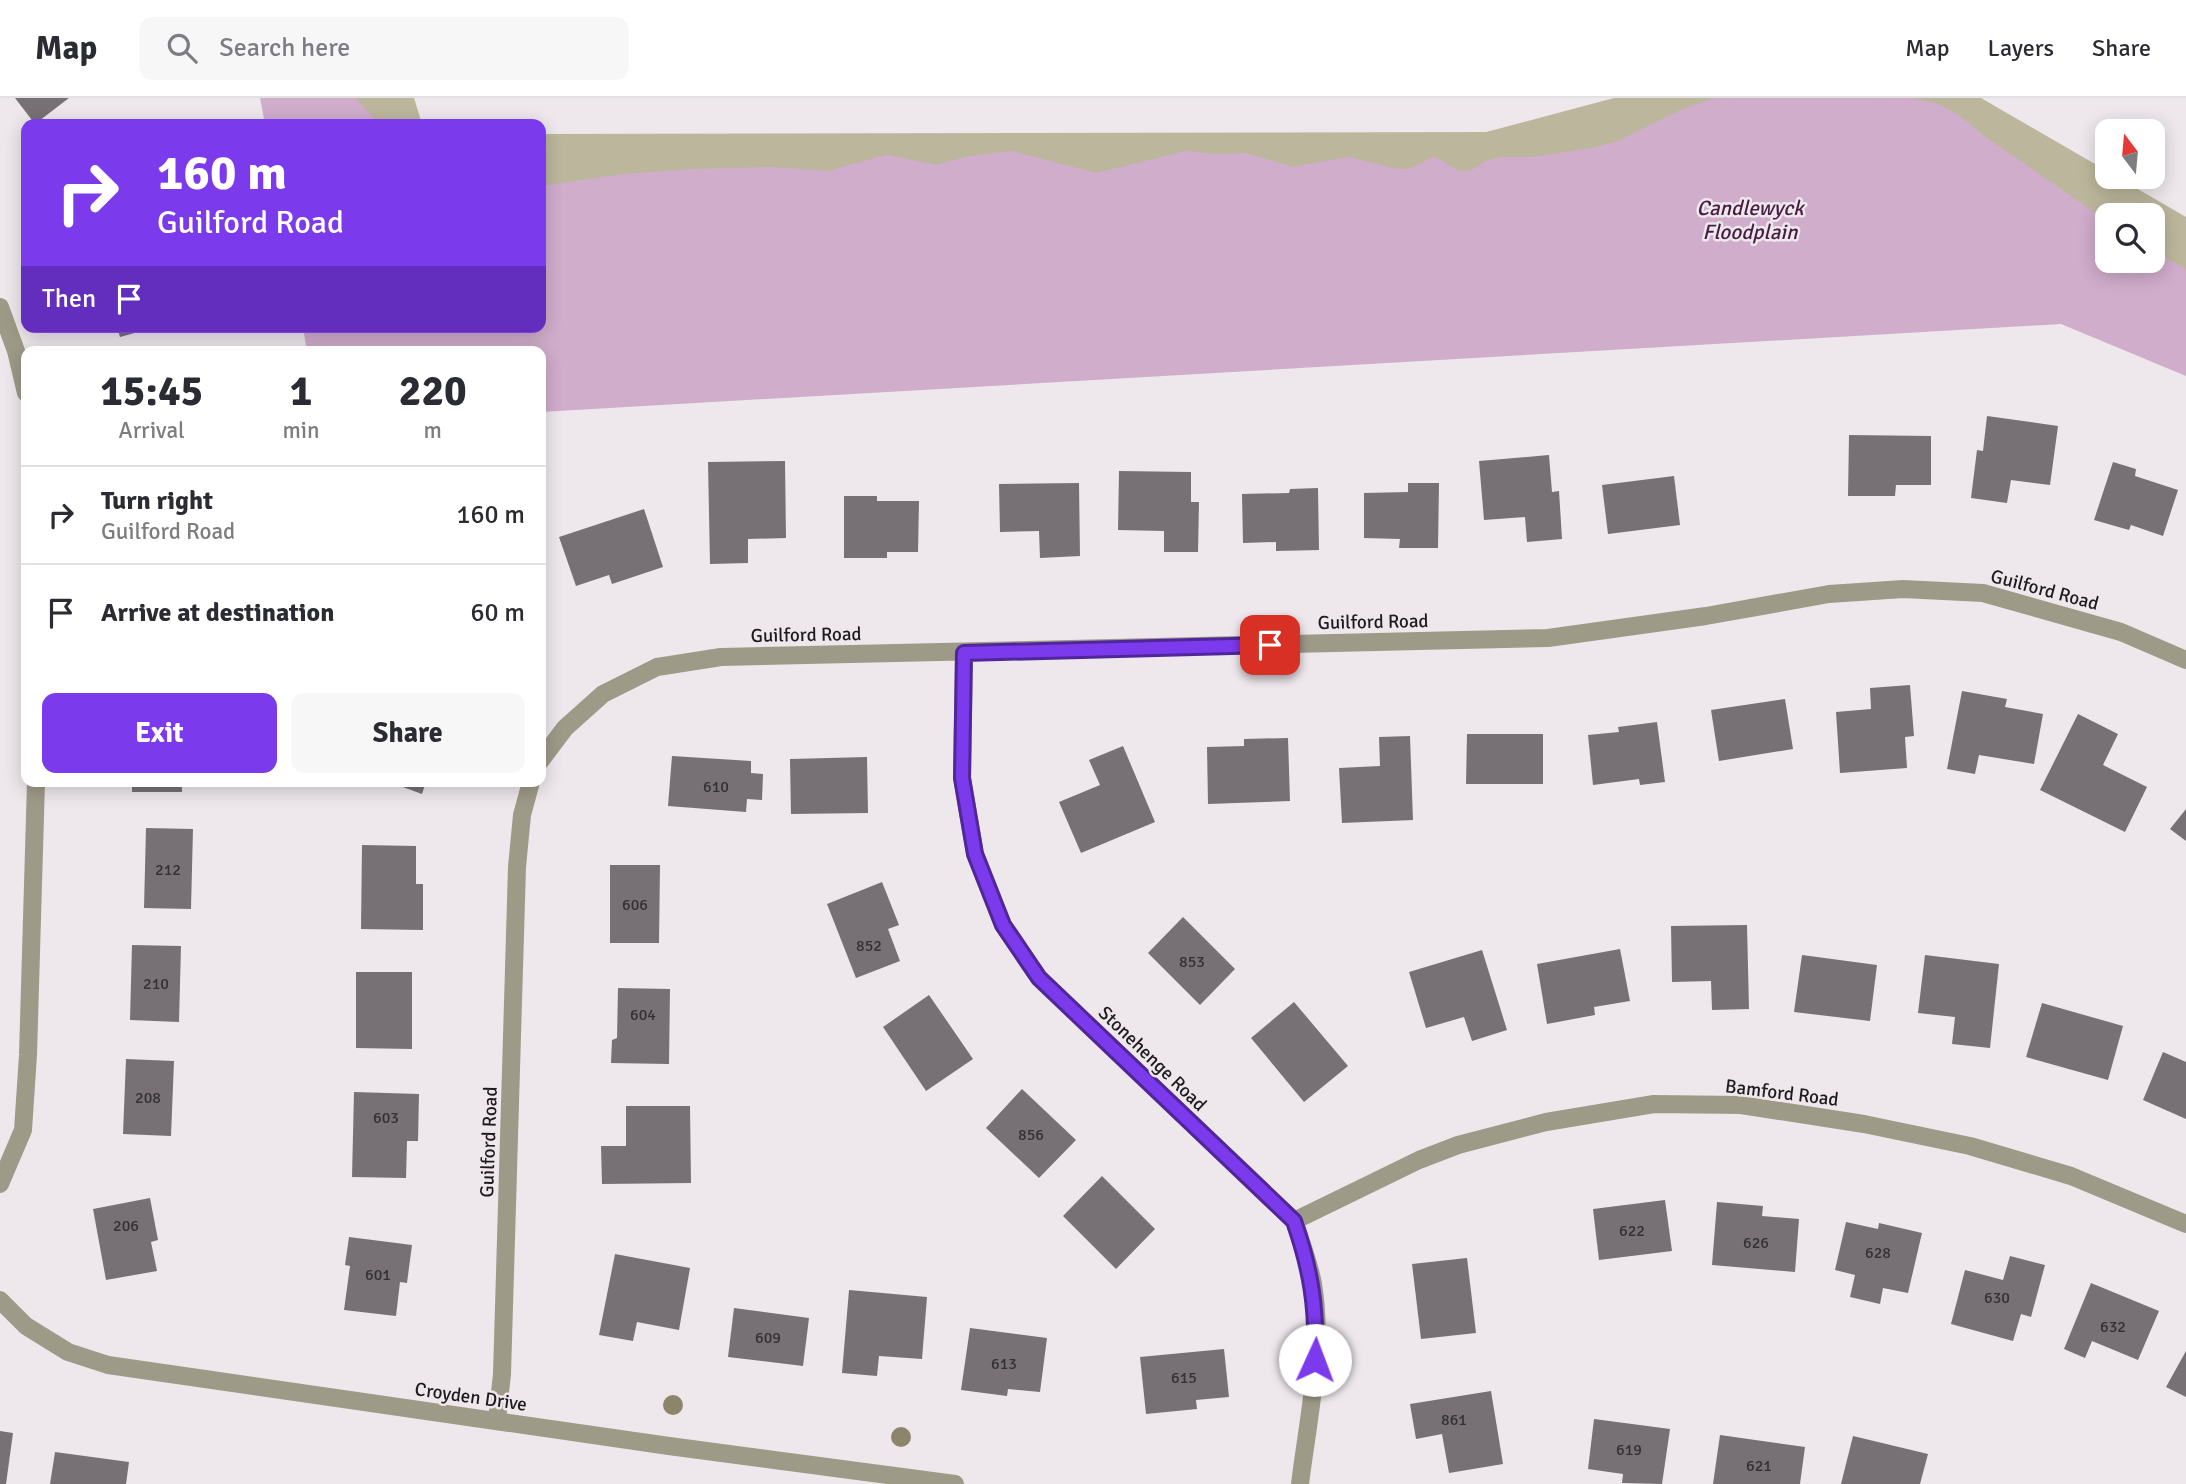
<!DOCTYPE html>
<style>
:root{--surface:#fff;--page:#f7f7f7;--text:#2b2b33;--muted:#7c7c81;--line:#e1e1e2;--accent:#7c3aed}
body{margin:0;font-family:Signika,sans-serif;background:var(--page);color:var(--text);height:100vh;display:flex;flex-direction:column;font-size:26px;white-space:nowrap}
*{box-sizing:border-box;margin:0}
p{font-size:23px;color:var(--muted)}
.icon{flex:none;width:38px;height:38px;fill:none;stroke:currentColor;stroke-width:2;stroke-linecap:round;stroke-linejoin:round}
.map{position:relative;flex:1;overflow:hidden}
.details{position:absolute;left:21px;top:248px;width:525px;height:441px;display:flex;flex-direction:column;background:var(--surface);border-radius:14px;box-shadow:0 4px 18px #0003}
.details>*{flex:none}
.banner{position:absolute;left:21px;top:21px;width:525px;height:214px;border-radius:14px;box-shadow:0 4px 18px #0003;background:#7c3aed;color:#fff;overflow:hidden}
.needle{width:46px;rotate:344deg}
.controls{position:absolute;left:2095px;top:21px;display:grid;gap:14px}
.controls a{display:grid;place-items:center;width:70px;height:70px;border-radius:14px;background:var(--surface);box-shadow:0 4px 18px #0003;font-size:35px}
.pin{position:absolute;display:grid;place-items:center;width:60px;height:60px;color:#fff;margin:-30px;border-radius:14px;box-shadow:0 4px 10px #0006}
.me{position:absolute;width:77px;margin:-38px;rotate:2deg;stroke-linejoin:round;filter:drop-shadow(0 0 5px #0008)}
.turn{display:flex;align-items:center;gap:24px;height:147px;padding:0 21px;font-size:32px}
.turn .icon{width:91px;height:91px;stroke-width:2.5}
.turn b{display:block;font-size:49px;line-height:60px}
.then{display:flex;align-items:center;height:66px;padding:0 21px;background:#0003;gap:14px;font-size:26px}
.eta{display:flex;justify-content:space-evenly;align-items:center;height:119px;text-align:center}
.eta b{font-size:42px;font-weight:800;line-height:49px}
.action{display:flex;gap:14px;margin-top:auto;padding:14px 21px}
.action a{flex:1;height:80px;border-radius:14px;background:var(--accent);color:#fff;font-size:28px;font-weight:800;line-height:80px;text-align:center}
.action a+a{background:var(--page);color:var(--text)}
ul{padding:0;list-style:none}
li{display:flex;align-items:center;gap:21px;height:98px;padding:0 21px;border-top:2px solid var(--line)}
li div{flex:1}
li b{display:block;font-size:26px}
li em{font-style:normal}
header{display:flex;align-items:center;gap:42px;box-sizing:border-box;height:98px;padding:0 35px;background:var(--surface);border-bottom:2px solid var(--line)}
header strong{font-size:33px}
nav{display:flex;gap:38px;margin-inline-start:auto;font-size:24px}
.search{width:490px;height:63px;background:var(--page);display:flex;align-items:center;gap:18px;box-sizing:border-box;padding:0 24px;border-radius:14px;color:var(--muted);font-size:26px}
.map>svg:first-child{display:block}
.green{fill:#bcb79c}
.water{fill:#d0adcb}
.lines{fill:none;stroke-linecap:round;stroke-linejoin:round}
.stream{stroke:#d0adcb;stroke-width:10}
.building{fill:#777176}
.minor{stroke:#9e9a88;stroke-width:18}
.tree{fill:#8d856b}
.route-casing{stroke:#51269a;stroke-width:18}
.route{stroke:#7c3aed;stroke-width:12}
.labels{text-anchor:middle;stroke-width:5;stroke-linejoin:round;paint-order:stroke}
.number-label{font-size:16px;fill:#343033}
.street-label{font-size:19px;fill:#1e1b1d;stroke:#eee8ed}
.water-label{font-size:21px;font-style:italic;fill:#471c43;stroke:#eee8ed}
</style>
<header>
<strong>Map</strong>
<div class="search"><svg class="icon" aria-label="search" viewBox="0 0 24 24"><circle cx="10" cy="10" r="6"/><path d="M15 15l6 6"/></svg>Search here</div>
<nav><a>Map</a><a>Layers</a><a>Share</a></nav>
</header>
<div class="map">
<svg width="2186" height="1386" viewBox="0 0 2186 1386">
<rect width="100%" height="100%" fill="#eee8ed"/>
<g class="green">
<polygon points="348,0 414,0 422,26 373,26"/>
<polygon points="1614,0 1730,0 1707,7 1621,47 1592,55 1533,64 1502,64 1489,67 1473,77 1458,78 1442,68 1427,65 1410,76 1396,76 1366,67 1292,74 1245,60 1174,59 1096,80 1011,58 970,63 936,72 905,65 856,69 829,78 770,74 693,76 625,81 541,93 541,36 1486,34"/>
<polygon points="1884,0 1981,0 2107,73 2107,79 2117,79 2186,119 2186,177 2153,157 2152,117 2107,117 2107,129 1980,41 1956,21 1935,10"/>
</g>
<g class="water">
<polygon points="260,0 348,0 373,26 265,26"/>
<polygon points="1730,0 1884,0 1935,10 1956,21 1980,41 2107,129 2107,163 2152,163 2153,157 2186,177 2186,278 2061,226 541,314 541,254 307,254 303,229 541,229 541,93 625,81 693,76 770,74 829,78 886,62 936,72 970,63 1011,58 1096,80 1186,58 1213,61 1245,60 1292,74 1349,64 1396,76 1410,76 1434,64 1459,78 1473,77 1489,67 1502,64 1533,64 1592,55 1621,47 1684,16"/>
</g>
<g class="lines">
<g class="stream">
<polyline points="348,0 373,26"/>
<polyline points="1884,0 1935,10 1956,21 1980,41 2107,129"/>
<polyline points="541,93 625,81 693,76 770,74 829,78 886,62 936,72 970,63 1011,58 1096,80 1186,58 1213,61 1245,60 1292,74 1349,64 1396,76 1410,76 1434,64 1458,78 1473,77 1489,67 1502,64 1533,64 1592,55 1621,47 1684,16 1730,0"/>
<polyline points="2152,157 2186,177"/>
</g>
</g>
<g class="building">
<polygon points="15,0 69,0 35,26"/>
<polygon points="117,229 153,229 153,230 120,239"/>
<polygon points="1987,318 2058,328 2050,387 2011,382 2007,405 1971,400 1977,352 1983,353"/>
<polygon points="1849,337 1931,338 1931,387 1896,387 1895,398 1848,398"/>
<polygon points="1549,357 1552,394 1559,393 1562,441 1527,444 1525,419 1484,422 1479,363"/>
<polygon points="785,363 786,440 748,441 748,465 710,466 708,364"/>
<polygon points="2113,364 2136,371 2135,378 2178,392 2163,438 2131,427 2129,432 2094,422"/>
<polygon points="1119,373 1191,374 1191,404 1199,404 1198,454 1164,454 1164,433 1118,432"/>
<polygon points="1674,378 1680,427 1608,436 1602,387"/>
<polygon points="1079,385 1080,458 1040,460 1039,433 1000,434 999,386"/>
<polygon points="1408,385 1439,385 1438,450 1399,450 1400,441 1364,440 1364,395 1408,394"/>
<polygon points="1318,390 1319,452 1276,453 1276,444 1243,445 1242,396 1289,395 1290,391"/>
<polygon points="844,398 877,398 877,403 919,403 918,454 887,454 887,460 844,460"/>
<polygon points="644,411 663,469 612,486 609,477 576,488 559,439"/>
<polygon points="1910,587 1914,638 1905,639 1907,670 1840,675 1836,614 1871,611 1870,590"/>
<polygon points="1962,593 2007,601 2005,609 2043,616 2034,666 1979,657 1975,676 1947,671"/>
<polygon points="1785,601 1793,651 1719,663 1711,612"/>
<polygon points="2078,616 2118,636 2103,667 2147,689 2125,734 2040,692"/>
<polygon points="1657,624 1665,684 1640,687 1639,681 1593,687 1588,637 1619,634 1618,629"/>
<polygon points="1467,636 1543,636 1543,686 1466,686"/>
<polygon points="1410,638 1413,722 1342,725 1339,670 1380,668 1379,639"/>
<polygon points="1288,640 1290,703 1208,706 1207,649 1244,648 1244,641"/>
<polygon points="1123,648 1155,724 1081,755 1059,704 1100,687 1089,662"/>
<polygon points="672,658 751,663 751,675 763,676 762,702 747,701 746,714 668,708"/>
<polygon points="867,659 868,715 791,716 790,661"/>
<rect x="132" y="684" width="50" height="10"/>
<polygon points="389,684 426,684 422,696"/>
<polygon points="2186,711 2186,743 2170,731"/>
<polygon points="146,730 193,731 191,811 144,810"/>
<polygon points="362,747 416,748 416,786 423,786 423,832 361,831"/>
<polygon points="610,767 660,767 659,845 610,845"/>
<polygon points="882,784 899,827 888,831 900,863 856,880 827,806"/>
<polygon points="1183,819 1235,871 1200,907 1148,855"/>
<polygon points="1747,827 1749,911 1712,912 1711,883 1672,884 1671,828"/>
<polygon points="132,847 181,848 179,924 130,922"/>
<polygon points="1620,851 1630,903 1594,909 1595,917 1547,926 1537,866"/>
<polygon points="1482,852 1507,932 1472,943 1464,919 1426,930 1409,874"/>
<polygon points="1802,857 1877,867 1870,923 1794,914"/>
<polygon points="1925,857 1999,866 1990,950 1952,946 1955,919 1918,915"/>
<polygon points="356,874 412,874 412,951 356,950"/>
<polygon points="618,890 670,891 669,966 611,965 612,942 617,940"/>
<polygon points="929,897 973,961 926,993 883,929"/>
<polygon points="1294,904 1348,968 1304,1004 1251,940"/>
<polygon points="2042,905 2123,928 2108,982 2026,959"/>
<polygon points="2163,954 2186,964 2186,1021 2143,1002"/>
<polygon points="126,961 174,963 171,1038 123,1036"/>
<polygon points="1022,991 1076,1042 1039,1080 986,1030"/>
<polygon points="354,994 419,996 418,1043 407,1043 406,1080 352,1079"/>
<polygon points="626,1008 690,1008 691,1085 602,1086 601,1048 626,1048"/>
<polygon points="1102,1078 1155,1131 1116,1171 1063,1118"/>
<polygon points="150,1100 158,1142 151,1144 157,1173 106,1182 93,1111"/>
<polygon points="1665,1102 1672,1153 1599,1162 1593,1111"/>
<polygon points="1717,1104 1763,1108 1762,1118 1799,1121 1795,1174 1712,1167"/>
<polygon points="1846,1124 1878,1131 1879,1125 1922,1135 1908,1195 1883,1190 1880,1206 1850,1199 1855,1177 1835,1172"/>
<polygon points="349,1139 412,1147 407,1185 400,1184 396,1218 344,1212 350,1168 345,1167"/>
<polygon points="615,1156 690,1170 679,1232 637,1224 633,1243 599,1237"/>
<polygon points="2010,1158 2045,1167 2031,1219 2021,1216 2013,1243 1951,1226 1965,1172 2003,1182"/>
<polygon points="1467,1160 1476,1235 1421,1241 1412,1166"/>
<polygon points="2091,1185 2159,1213 2138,1262 2092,1243 2085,1260 2064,1251"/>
<polygon points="849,1192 927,1199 922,1261 879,1258 877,1278 842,1275"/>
<polygon points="734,1210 809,1220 803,1268 728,1259"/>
<polygon points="970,1230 1047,1240 1040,1294 1008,1291 1007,1298 961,1292"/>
<polygon points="1224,1251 1229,1299 1196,1302 1197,1311 1146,1316 1140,1259"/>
<polygon points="2186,1253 2186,1299 2166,1289"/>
<polygon points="1491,1293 1503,1366 1449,1375 1442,1336 1416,1341 1410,1306"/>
<polygon points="1594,1321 1670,1331 1662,1386 1622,1385 1623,1376 1588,1371"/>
<polygon points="0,1333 13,1335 6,1386 0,1386"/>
<polygon points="1720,1337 1805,1349 1800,1386 1713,1386"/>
<polygon points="1853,1338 1928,1356 1920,1386 1841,1386"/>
<polygon points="55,1354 129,1364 126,1386 50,1386"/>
</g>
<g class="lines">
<g class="minor">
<polyline points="0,209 16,253 26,295"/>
<path d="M964 555 962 680 975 756 1003 827 1039 880 1294 1123C1301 1144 1309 1164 1313 1186 1324 1251 1308 1321 1300 1386"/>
<polyline points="541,662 565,630 603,596 657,569 721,559 1548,540 1706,518 1829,496 1903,491 1983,495 2121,534 2186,562"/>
<polyline points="0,1086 23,1032 28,957 36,684"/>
<polyline points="1294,1123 1419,1062 1458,1047 1546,1024 1654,1006 1741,1007 1864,1026 1970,1048 2071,1078 2186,1126"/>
<polyline points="0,1202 26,1228 68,1254 108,1267 669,1348 955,1386"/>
<polyline points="497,1322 502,1276 517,769 522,717 531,684"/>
</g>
</g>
<g class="tree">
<circle cx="673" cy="1307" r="10"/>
<circle cx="901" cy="1339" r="10"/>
</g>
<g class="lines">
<g class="route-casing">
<path id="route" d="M1270 547 964 555 962 680 975 756 1003 827 1039 880 1294 1123C1311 1172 1317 1210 1315 1262"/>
</g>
<use href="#route" class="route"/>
</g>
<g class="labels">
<g class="number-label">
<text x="716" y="694">610</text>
<text x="168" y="777">212</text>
<text x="635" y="812">606</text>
<text x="869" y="853">852</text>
<text x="1192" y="869">853</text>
<text x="156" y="891">210</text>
<text x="643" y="922">604</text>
<text x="148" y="1005">208</text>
<text x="386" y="1025">603</text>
<text x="1031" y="1042">856</text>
<text x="126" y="1133">206</text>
<text x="1632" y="1138">622</text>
<text x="1756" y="1150">626</text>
<text x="1878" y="1160">628</text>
<text x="378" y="1182">601</text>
<text x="1997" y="1205">630</text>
<text x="2113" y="1234">632</text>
<text x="768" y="1245">609</text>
<text x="1004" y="1271">613</text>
<text x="1184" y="1285">615</text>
<text x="1454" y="1327">861</text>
<text x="1629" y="1357">619</text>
<text x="1759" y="1373">621</text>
</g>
<g class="street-label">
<text transform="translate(2045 491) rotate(15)" y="7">Guilford Road</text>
<text transform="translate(1373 523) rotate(-1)" y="7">Guilford Road</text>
<text transform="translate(806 536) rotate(-1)" y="7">Guilford Road</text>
<text transform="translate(1153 960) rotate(44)" y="7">Stonehenge Road</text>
<text transform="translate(1782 994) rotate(7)" y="7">Bamford Road</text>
<text transform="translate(488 1044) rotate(-88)" y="7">Guilford Road</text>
<text transform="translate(471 1298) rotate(8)" y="7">Croyden Drive</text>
</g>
<g class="water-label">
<text x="1750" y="117">Candlewyck<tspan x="1750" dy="24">Floodplain</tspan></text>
</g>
</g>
</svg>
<div class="controls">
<a><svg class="needle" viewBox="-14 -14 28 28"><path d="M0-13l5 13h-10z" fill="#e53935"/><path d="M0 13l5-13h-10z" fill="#7c7c81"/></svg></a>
<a><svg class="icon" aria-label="search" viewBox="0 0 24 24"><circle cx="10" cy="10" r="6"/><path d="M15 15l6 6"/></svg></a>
</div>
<div class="pin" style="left:1270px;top:547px;background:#d93025"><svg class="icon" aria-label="arrive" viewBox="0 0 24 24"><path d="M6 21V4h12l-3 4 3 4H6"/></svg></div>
<svg class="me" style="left:1315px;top:1262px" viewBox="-20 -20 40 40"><circle r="19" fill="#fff"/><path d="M0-13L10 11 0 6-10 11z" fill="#7c3aed"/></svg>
<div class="banner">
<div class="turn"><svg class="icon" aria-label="right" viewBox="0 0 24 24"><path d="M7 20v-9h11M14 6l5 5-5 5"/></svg><div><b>160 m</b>Guilford Road</div></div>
<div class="then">Then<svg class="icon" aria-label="arrive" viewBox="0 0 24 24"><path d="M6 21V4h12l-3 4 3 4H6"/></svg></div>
</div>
<section class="details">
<div class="eta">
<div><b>15:45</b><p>Arrival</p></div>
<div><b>1</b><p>min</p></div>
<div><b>220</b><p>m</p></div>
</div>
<ul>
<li><svg class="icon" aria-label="right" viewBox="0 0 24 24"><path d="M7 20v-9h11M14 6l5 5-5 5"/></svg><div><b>Turn right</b><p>Guilford Road</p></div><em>160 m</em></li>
<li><svg class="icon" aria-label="arrive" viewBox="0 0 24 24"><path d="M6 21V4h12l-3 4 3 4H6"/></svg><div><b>Arrive at destination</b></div><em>60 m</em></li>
</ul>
<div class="action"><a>Exit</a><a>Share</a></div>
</section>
</div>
